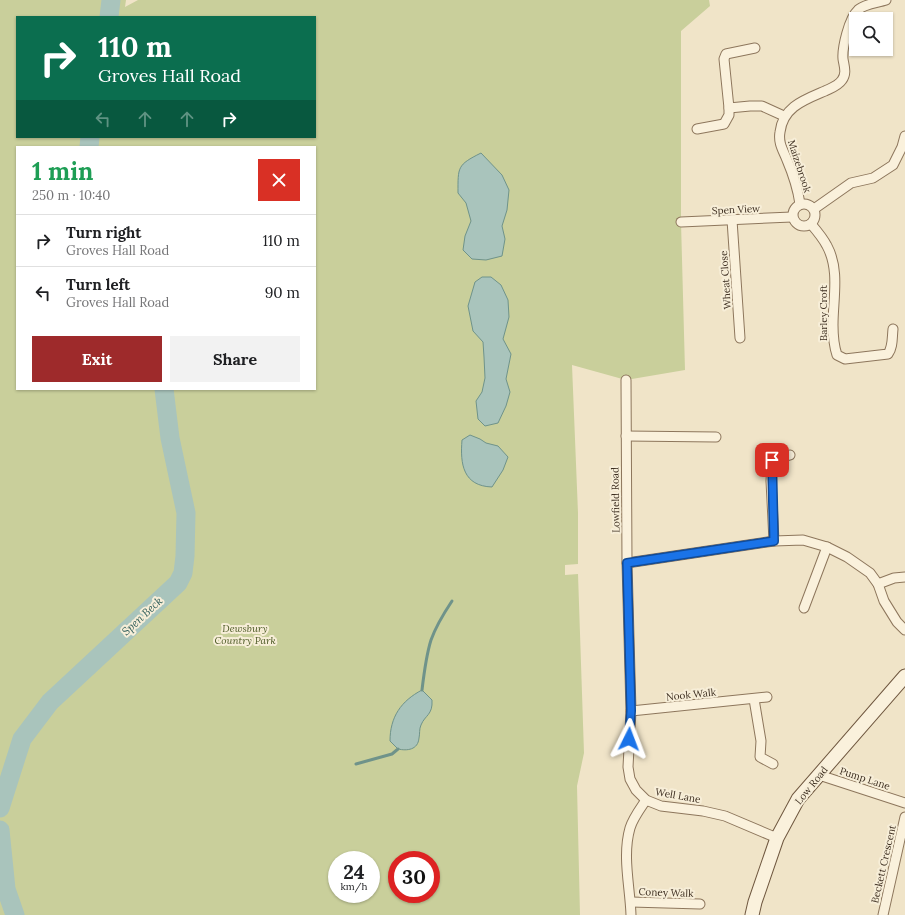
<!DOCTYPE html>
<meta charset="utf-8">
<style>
:root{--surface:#fff;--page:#f2f2f2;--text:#202124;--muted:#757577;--line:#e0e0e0;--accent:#9e2a2b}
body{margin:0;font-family:Lora,serif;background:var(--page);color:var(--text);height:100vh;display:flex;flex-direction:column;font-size:15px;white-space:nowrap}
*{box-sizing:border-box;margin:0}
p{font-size:13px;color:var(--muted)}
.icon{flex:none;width:22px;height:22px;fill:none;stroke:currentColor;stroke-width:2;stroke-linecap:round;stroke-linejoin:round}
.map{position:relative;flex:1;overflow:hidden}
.side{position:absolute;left:16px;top:146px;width:300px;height:244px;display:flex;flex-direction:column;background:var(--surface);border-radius:0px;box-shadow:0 1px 3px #0004}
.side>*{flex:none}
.guide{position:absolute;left:16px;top:16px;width:300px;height:122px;border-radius:0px;box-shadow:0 1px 3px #0004;background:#0b6e4f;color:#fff;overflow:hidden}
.tools{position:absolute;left:849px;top:12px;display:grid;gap:8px}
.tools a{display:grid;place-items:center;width:44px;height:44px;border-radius:0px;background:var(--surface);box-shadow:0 1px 3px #0004;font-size:20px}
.speed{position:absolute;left:328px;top:851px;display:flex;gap:8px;font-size:20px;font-weight:700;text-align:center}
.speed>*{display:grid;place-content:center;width:52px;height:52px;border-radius:50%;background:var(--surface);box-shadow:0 1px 3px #0004;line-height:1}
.speed small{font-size:10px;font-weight:400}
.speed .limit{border:6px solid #d22;background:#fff;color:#111}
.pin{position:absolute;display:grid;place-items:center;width:34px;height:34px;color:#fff;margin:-17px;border-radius:8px;box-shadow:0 2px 6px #0006}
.me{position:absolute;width:44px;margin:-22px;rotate:3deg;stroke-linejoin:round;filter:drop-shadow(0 0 3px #0008)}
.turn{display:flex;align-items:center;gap:14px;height:84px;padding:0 16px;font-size:18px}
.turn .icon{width:52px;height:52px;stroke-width:2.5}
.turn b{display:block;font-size:28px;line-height:34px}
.lanes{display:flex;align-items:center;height:38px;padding:0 16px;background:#0003;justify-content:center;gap:20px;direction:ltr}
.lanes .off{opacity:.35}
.round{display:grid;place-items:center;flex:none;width:42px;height:42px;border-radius:0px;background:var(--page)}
.overview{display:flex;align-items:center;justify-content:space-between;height:68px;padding:0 16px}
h1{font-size:24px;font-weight:700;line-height:30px;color:#1e9e55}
.primary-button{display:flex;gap:8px;margin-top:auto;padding:8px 16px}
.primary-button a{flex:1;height:46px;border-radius:0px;background:var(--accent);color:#fff;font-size:16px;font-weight:700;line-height:46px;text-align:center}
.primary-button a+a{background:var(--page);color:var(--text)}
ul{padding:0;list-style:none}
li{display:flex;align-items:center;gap:12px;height:52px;padding:0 16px;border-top:1px solid var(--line)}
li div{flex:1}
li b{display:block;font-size:15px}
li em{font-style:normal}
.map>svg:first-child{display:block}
.green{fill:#c9cf9b;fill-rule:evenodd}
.water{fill:#a9c4bc;stroke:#6f938a}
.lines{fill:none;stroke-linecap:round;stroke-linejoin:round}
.stream{stroke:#6f938a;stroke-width:3}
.river{stroke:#a9c4bc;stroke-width:19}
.street-casing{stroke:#8d765c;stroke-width:11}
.secondary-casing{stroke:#6f573f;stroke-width:15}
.street{stroke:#faf1dc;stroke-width:9}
.secondary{stroke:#faf1dc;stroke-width:13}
.route-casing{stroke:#114b97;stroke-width:10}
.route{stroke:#1a73e8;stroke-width:7}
.labels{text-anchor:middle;stroke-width:4;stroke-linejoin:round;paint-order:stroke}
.street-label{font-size:10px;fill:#3d2e20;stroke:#f7eed8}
.park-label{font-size:10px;font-style:italic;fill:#4d5a26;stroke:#f7eed8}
.water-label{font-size:11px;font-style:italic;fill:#2f5d5a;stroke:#f7eed8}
</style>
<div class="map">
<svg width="905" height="915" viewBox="0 0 905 915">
<rect width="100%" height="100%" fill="#f0e4c8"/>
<path class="green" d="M0 0H126L125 7 138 0H709L710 6 681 31V222L685 370 626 380 572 365 578 513V564L565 565V575L578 574 584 753 577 786 580 915H0ZM17 17H315V137H17ZM17 147H315V389H17ZM337 860H371V894H337ZM397 860H431V894H397Z"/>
<g class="water">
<path d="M481 153 502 175 509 190 507 210 502 226 505 239 502 256 486 260 472 259 463 250 465 236 471 221 466 203 458 193C458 167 457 165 481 153Z"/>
<polygon points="482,277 491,277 501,285 508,300 509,317 503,339 511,354 506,379 510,392 506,406 498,423 485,426 478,419 476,401 482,392 485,378 484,357 483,342 473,331 468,306 475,282"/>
<path d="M470 435 480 439 486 443 498 446 508 457 503 470 492 487C463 486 460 464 462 440Z"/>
<path d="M422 690 432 700C433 715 425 715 421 725 419 729 420 734 419 738 418 750 407 751 398 749L390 741C390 717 401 701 422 690Z"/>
</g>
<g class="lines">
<g class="stream">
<path d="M422 690C424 673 426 656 431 640 436 626 444 613 452 601"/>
<polyline points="356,764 392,754 398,749"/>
</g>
<g class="river">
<polyline points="109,17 111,0"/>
<polyline points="89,147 90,137"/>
<polyline points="0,808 22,739 50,702 178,583 183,573 185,556 186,513 170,438 164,389"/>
<polyline points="0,830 6,889 15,915"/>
</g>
<g class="street-casing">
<g id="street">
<polyline points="729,108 750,106 762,106 784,116"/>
<polyline points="697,129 724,124 729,115 729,108 724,59 726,54 755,48"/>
<circle cx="804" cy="215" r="11"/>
<path d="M800 204C798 190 793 174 787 160 783 150 778 143 780 132 783 107 804 100 825 91 831 88 838 86 842 80 847 73 844 66 843 59 842 48 849 18 858 10 864 4 877 3 886 0"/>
<polyline points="814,209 851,183 873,178 893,165 902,147 905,136"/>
<polyline points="732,220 740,338"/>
<polyline points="681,222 792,217"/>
<path d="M811 224C817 231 823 238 827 246 840 270 833 299 833 325 833 335 834 346 837 355L845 359 888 354C893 347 892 338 893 329"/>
<polyline points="626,380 627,563 631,711 628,767 630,779 636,790 646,800 661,806 703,811 725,816 777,838"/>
<polyline points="626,436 716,437"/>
<polyline points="774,541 771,481 772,460 790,455"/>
<polyline points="627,563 774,541 803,540 827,547 847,557 870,573 878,584 884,601 897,622 905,630"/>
<polyline points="878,584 894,578 905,577"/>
<polyline points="804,608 827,547"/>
<polyline points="754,699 761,741 760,757 773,764"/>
<polyline points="631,711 767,697"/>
<polyline points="819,775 905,803"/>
<polyline points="631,902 700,904"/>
<path d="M631 915C630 886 622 856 630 828 633 818 640 809 646 800"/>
<polyline points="883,915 905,817"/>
</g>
</g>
<g class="secondary-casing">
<polyline id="secondary" points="752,915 755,902 777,838 798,799 905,676"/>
</g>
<use href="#street" class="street"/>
<use href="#secondary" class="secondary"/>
</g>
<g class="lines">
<g class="route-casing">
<polyline id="route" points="629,739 631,711 627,563 774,541 772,460"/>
</g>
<use href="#route" class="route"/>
</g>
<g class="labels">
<g class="street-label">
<text transform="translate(800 166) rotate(72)" y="4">Maizebrook</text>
<text transform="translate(736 209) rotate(-3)" y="4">Spen View</text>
<text transform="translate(725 280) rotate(-94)" y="4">Wheat Close</text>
<text transform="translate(823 313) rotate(-90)" y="4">Barley Croft</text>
<text transform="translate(615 500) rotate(-91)" y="4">Lowfield Road</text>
<text transform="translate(691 694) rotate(-6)" y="4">Nook Walk</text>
<text transform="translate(865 778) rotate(18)" y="4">Pump Lane</text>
<text transform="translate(811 785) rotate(-51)" y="4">Low Road</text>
<text transform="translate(678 795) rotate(10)" y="4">Well Lane</text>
<text transform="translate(883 864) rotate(-77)" y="4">Beckett Crescent</text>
<text transform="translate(666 892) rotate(2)" y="4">Coney Walk</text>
</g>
<g class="park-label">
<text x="245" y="632">Dewsbury<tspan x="245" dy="12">Country Park</tspan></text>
</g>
<g class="water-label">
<text transform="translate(142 616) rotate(-43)" y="4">Spen Beck</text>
</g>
</g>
</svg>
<div class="tools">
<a><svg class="icon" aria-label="search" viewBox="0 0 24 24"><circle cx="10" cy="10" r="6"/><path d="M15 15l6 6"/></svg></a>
</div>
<div class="speed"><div>24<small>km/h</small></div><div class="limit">30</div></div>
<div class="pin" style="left:772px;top:460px;background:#d93025"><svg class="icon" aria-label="arrive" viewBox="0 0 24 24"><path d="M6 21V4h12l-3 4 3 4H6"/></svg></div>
<svg class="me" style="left:629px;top:739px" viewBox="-20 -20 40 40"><path d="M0-17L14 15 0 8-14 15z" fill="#1a73e8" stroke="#fff" stroke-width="4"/></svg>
<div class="guide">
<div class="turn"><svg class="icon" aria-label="right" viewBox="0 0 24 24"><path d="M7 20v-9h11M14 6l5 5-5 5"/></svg><div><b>110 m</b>Groves Hall Road</div></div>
<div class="lanes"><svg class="icon off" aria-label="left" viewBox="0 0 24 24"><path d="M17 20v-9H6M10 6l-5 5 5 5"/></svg><svg class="icon off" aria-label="ahead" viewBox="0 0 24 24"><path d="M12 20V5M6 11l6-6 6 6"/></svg><svg class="icon off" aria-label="ahead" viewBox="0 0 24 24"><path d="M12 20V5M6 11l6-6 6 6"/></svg><svg class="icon" aria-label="right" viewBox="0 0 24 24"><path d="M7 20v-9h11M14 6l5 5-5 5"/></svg></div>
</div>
<section class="side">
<div class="overview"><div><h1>1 min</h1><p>250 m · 10:40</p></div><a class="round" style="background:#d93025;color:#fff"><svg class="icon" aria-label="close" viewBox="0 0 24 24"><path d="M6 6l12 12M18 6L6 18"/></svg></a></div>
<ul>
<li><svg class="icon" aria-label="right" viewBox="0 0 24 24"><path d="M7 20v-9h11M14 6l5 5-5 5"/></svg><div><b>Turn right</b><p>Groves Hall Road</p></div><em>110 m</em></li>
<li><svg class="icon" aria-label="left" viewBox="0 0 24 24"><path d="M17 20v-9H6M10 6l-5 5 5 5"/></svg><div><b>Turn left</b><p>Groves Hall Road</p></div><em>90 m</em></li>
</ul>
<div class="primary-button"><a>Exit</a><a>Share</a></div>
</section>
</div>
